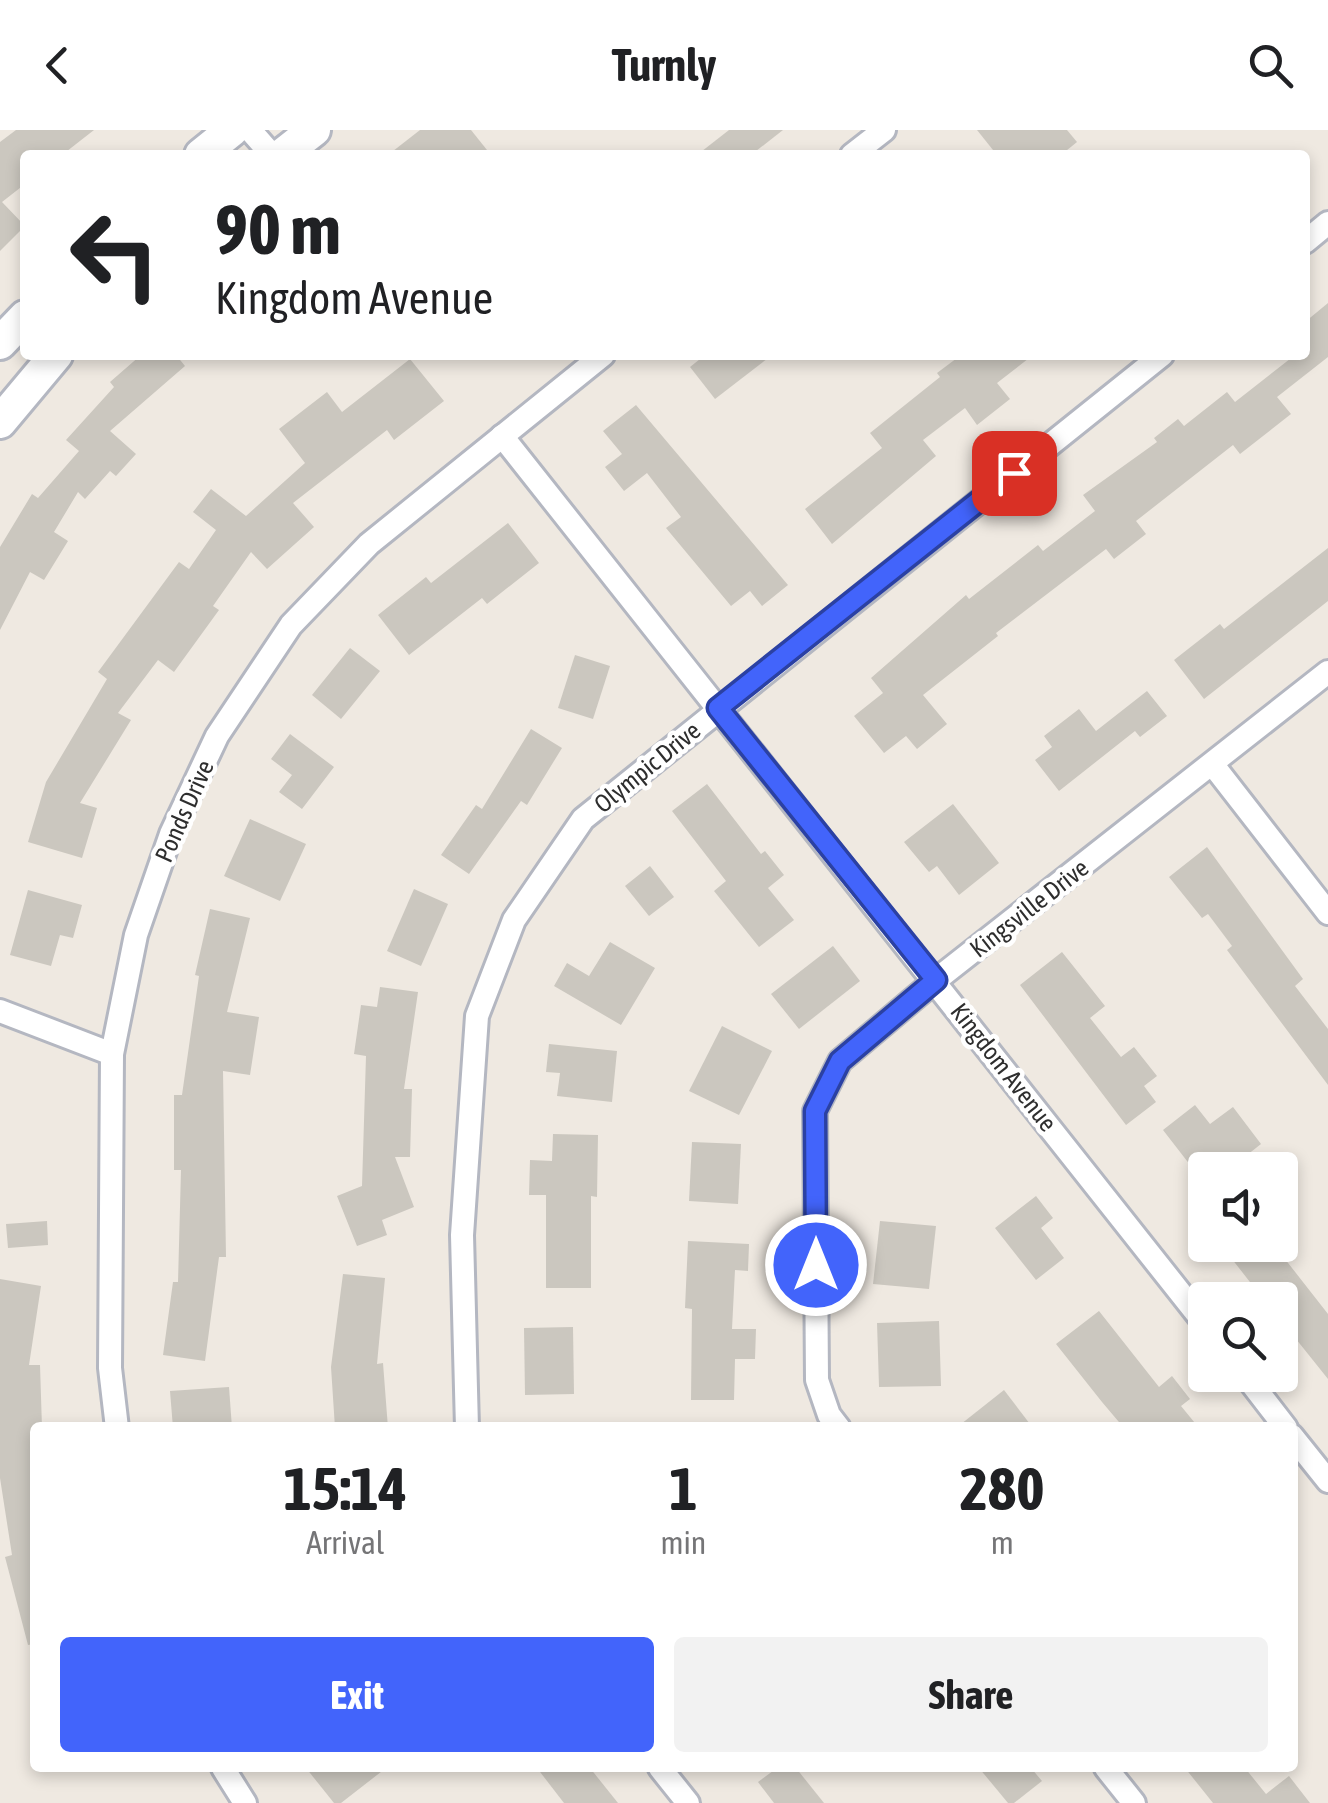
<!DOCTYPE html>
<style>
:root{--surface:#fff;--page:#f2f2f2;--text:#202124;--muted:#757577;--accent:#4264fb}
body{margin:0;font-family:"Asap Condensed",sans-serif;background:var(--page);color:var(--text);height:100vh;display:flex;flex-direction:column;font-size:38px;white-space:nowrap}
*{box-sizing:border-box;margin:0}
p{font-size:32px;color:var(--muted)}
.icon{flex:none;width:55px;height:55px;fill:none;stroke:currentColor;stroke-width:2;stroke-linecap:round;stroke-linejoin:round}
.map{position:relative;flex:1;overflow:hidden}
.sheet{position:absolute;left:30px;top:1292px;width:1268px;height:350px;display:flex;flex-direction:column;background:var(--surface);border-radius:10px;box-shadow:0 5px 15px #0003}
.sheet>*{flex:none}
.top-card{position:absolute;left:20px;top:20px;width:1290px;height:210px;border-radius:10px;box-shadow:0 5px 15px #0003;background:#fff;color:var(--text);overflow:hidden}
.controls{position:absolute;left:1188px;top:1022px;display:grid;gap:20px}
.controls a{display:grid;place-items:center;width:110px;height:110px;border-radius:10px;background:var(--surface);box-shadow:0 5px 15px #0003;font-size:50px}
.pin{position:absolute;display:grid;place-items:center;width:85px;height:85px;color:#fff;margin:-42px;border-radius:20px;box-shadow:0 5px 15px #0006}
.me{position:absolute;width:110px;margin:-55px;rotate:0deg;stroke-linejoin:round;filter:drop-shadow(0 0 8px #0008)}
.turn{display:flex;align-items:center;gap:35px;height:210px;padding:0 30px;font-size:45px}
.turn .icon{width:130px;height:130px;stroke-width:2.5}
.turn b{display:block;font-size:70px;line-height:85px}
.eta{display:flex;justify-content:space-evenly;align-items:center;height:170px;text-align:center}
.eta b{font-size:60px;font-weight:700;line-height:70px}
.action{display:flex;gap:20px;margin-top:auto;padding:20px 30px}
.action a{flex:1;height:115px;border-radius:10px;background:var(--accent);color:#fff;font-size:40px;font-weight:700;line-height:115px;text-align:center}
.action a+a{background:var(--page);color:var(--text)}
header{display:flex;justify-content:space-between;align-items:center;height:130px;padding:0 30px;background:var(--surface);font-size:45px;font-weight:700}
.map>svg:first-child{display:block}
.building{fill:#cbc7bf}
.lines{fill:none;stroke-linecap:round;stroke-linejoin:round}
.street-casing{stroke:#b4b7c1;stroke-width:28}
.secondary-casing{stroke:#b4b7c1;stroke-width:38}
.street{stroke:#fff;stroke-width:22}
.secondary{stroke:#fff;stroke-width:32}
.route-casing{stroke:#2b41a3;stroke-width:25}
.route{stroke:#4264fb;stroke-width:18}
.labels{text-anchor:middle;stroke-width:9;stroke-linejoin:round;paint-order:stroke}
.street-label{font-size:25px;fill:#2e2e2e;stroke:#fff}
</style>
<header><svg class="icon" aria-label="back" viewBox="0 0 24 24"><path d="M15 5l-7 7 7 7"/></svg>Turnly<svg class="icon" aria-label="search" viewBox="0 0 24 24"><circle cx="10" cy="10" r="6"/><path d="M15 15l6 6"/></svg></header>
<div class="map">
<svg width="1328" height="1673" viewBox="0 0 1328 1673">
<rect width="100%" height="100%" fill="#efe9e1"/>
<g class="building">
<polygon points="16,0 94,0 62,25 25,25 25,54 2,72 25,96 0,121 0,12"/>
<polygon points="420,0 471,0 491,25 388,25"/>
<polygon points="729,0 783,0 751,25 697,25"/>
<polygon points="977,0 1067,0 1077,12 1061,25 997,25"/>
<polygon points="1328,173 1328,227 1277,267 1291,284 1240,324 1233,315 1136,391 1146,404 1114,429 1106,419 996,503 998,506 923,565 947,594 917,619 906,606 884,623 854,586 883,563 871,548 966,465 969,469 1038,415 1043,421 1095,381 1083,365 1157,312 1154,308 1178,289 1184,296 1227,262 1235,272 1295,225 1305,225 1305,192"/>
<polygon points="141,225 176,225 185,236 110,301 136,324 116,346 110,341 85,369 78,362 54,402 68,411 44,450 30,442 0,500 0,417 32,364 38,368 79,321 66,310 114,257 110,252"/>
<polygon points="705,225 772,225 715,269 690,237"/>
<polygon points="961,225 1033,225 997,253 1010,269 977,295 965,278 923,310 936,326 832,414 805,379 882,318 870,303 940,247 937,243"/>
<polygon points="410,229 444,271 394,310 387,300 293,373 314,397 267,439 251,422 213,476 219,480 174,542 158,530 118,583 131,590 80,673 97,678 82,728 28,712 46,652 107,549 98,542 179,432 189,439 216,400 193,382 211,359 246,386 305,333 279,299 327,262 342,282"/>
<polygon points="636,275 788,455 762,476 750,461 731,476 666,398 681,387 647,343 624,361 605,337 622,324 603,301"/>
<polygon points="508,393 539,433 487,474 482,468 409,525 378,485 426,447 431,453"/>
<polygon points="1328,418 1328,471 1204,569 1174,530 1220,494 1224,499"/>
<polygon points="350,518 380,541 341,589 312,565"/>
<polygon points="575,525 610,536 593,589 558,578"/>
<polygon points="1147,561 1167,586 1140,607 1135,601 1059,661 1035,630 1052,617 1044,606 1079,579 1096,601"/>
<polygon points="531,599 562,618 527,675 521,671 469,744 441,725 476,675 482,679"/>
<polygon points="290,604 334,637 302,679 279,662 292,645 271,629"/>
<polygon points="707,654 761,724 765,721 784,745 768,758 794,790 759,817 714,761 726,751 672,681"/>
<polygon points="953,674 999,733 959,765 937,736 929,742 904,712"/>
<polygon points="250,689 306,714 280,771 224,746"/>
<polygon points="1207,717 1303,849 1295,856 1328,899 1328,955 1227,820 1232,816 1208,784 1202,788 1169,747"/>
<polygon points="650,736 674,767 649,786 625,756"/>
<polygon points="414,759 448,774 421,836 387,821"/>
<polygon points="28,760 82,775 73,808 60,805 51,836 10,825"/>
<polygon points="210,779 250,788 227,882 259,887 250,945 223,941 226,1127 219,1127 205,1231 163,1225 173,1152 178,1152 181,1040 174,1040 174,965 182,965 199,846 195,845"/>
<polygon points="610,812 655,838 621,895 554,856 567,833 589,846"/>
<polygon points="833,816 860,851 799,899 771,864"/>
<polygon points="1062,822 1105,876 1090,888 1121,927 1134,917 1157,946 1144,956 1156,972 1126,995 1020,855"/>
<polygon points="380,857 418,862 404,959 412,959 410,1027 395,1027 414,1077 382,1090 387,1105 357,1116 337,1066 362,1056 366,926 354,924 361,875 377,877"/>
<polygon points="722,896 772,921 739,985 689,961"/>
<polygon points="549,914 617,921 612,972 557,966 560,943 546,942"/>
<polygon points="1195,975 1210,994 1233,977 1261,1014 1228,1040 1194,1040 1163,1000"/>
<polygon points="553,1004 598,1005 597,1067 591,1066 591,1158 546,1158 546,1065 529,1065 530,1030 552,1031"/>
<polygon points="692,1012 741,1014 738,1074 689,1071"/>
<polygon points="1036,1066 1053,1088 1041,1098 1064,1128 1036,1150 995,1098"/>
<polygon points="47,1091 48,1115 8,1118 6,1094"/>
<polygon points="880,1091 936,1096 929,1159 873,1154"/>
<polygon points="688,1111 749,1114 748,1141 735,1140 732,1199 756,1199 755,1229 735,1229 734,1270 691,1270 692,1179 685,1178"/>
<polygon points="1221,1115 1274,1115 1328,1184 1328,1249 1280,1189 1280,1170 1264,1170"/>
<polygon points="343,1144 385,1148 377,1234 383,1233 388,1298 335,1298 331,1237"/>
<polygon points="0,1149 41,1156 29,1235 40,1235 42,1298 35,1298 35,1514 28,1515 5,1427 12,1425 0,1348"/>
<polygon points="1099,1181 1159,1257 1172,1246 1190,1269 1181,1276 1199,1298 1124,1298 1102,1272 1056,1214"/>
<polygon points="939,1191 941,1256 879,1257 877,1193"/>
<polygon points="573,1197 574,1264 525,1265 524,1198"/>
<polygon points="229,1257 232,1298 173,1298 170,1261"/>
<polygon points="1004,1260 1033,1298 956,1298"/>
<polygon points="306,1638 386,1638 341,1673 334,1673"/>
<polygon points="537,1638 590,1638 618,1673 564,1673"/>
<polygon points="777,1638 796,1638 824,1673 774,1673 758,1652"/>
<polygon points="979,1638 1031,1638 1042,1651 1014,1673 1008,1673"/>
<polygon points="1185,1638 1245,1638 1266,1664 1289,1646 1310,1673 1213,1673"/>
</g>
<g class="lines">
<g class="street-casing">
<g id="street">
<polyline points="250,0 272,25"/>
<polyline points="852,25 884,0"/>
<polyline points="1305,112 1328,93"/>
<polyline points="502,306 1205,1194"/>
<polyline points="1213,635 1328,783"/>
<polyline points="0,881 112,924"/>
<polyline points="1245,1245 1286,1298"/>
<polyline points="117,1298 110,1238 112,924 136,805 171,704 217,606 291,495 369,414 603,225"/>
<polyline points="467,1298 462,1105 477,886 514,790 583,689 1162,225"/>
<polyline points="839,1298 829,1285 817,1250 815,981 840,931 936,850 1328,542"/>
<polyline points="1292,1306 1328,1351"/>
<polyline points="223,1638 245,1673"/>
<polyline points="660,1638 688,1673"/>
<polyline points="1106,1638 1134,1673"/>
</g>
</g>
<g class="secondary-casing">
<g id="secondary">
<polyline points="201,25 232,0"/>
<polyline points="282,25 314,0"/>
<polyline points="0,213 25,187"/>
<polyline points="0,292 56,225"/>
</g>
</g>
<use href="#street" class="street"/>
<use href="#secondary" class="secondary"/>
</g>
<g class="lines">
<g class="route-casing">
<polyline id="route" points="816,1135 815,981 840,931 936,850 718,578 1014,343"/>
</g>
<use href="#route" class="route"/>
</g>
<g class="labels">
<g class="street-label">
<text transform="translate(647 637) rotate(-39)" y="9">Olympic Drive</text>
<text transform="translate(184 681) rotate(-66)" y="9">Ponds Drive</text>
<text transform="translate(1029 778) rotate(-38)" y="9">Kingsville Drive</text>
<text transform="translate(1004 937) rotate(52)" y="9">Kingdom Avenue</text>
</g>
</g>
</svg>
<div class="controls">
<a><svg class="icon" aria-label="sound" viewBox="0 0 24 24"><path d="M4 9h4l5-4v14l-5-4H4zM17 9q2 3 0 6"/></svg></a>
<a><svg class="icon" aria-label="search" viewBox="0 0 24 24"><circle cx="10" cy="10" r="6"/><path d="M15 15l6 6"/></svg></a>
</div>
<div class="pin" style="left:1014px;top:343px;background:#d93025"><svg class="icon" aria-label="arrive" viewBox="0 0 24 24"><path d="M6 21V4h12l-3 4 3 4H6"/></svg></div>
<svg class="me" style="left:816px;top:1135px" viewBox="-20 -20 40 40"><circle r="17" fill="#4264fb" stroke="#fff" stroke-width="3"/><path d="M0-11L8 9 0 5-8 9z" fill="#fff"/></svg>
<div class="top-card">
<div class="turn"><svg class="icon" aria-label="left" viewBox="0 0 24 24"><path d="M17 20v-9H6M10 6l-5 5 5 5"/></svg><div><b>90 m</b>Kingdom Avenue</div></div>
</div>
<section class="sheet">
<div class="eta">
<div><b>15:14</b><p>Arrival</p></div>
<div><b>1</b><p>min</p></div>
<div><b>280</b><p>m</p></div>
</div>
<div class="action"><a>Exit</a><a>Share</a></div>
</section>
</div>
